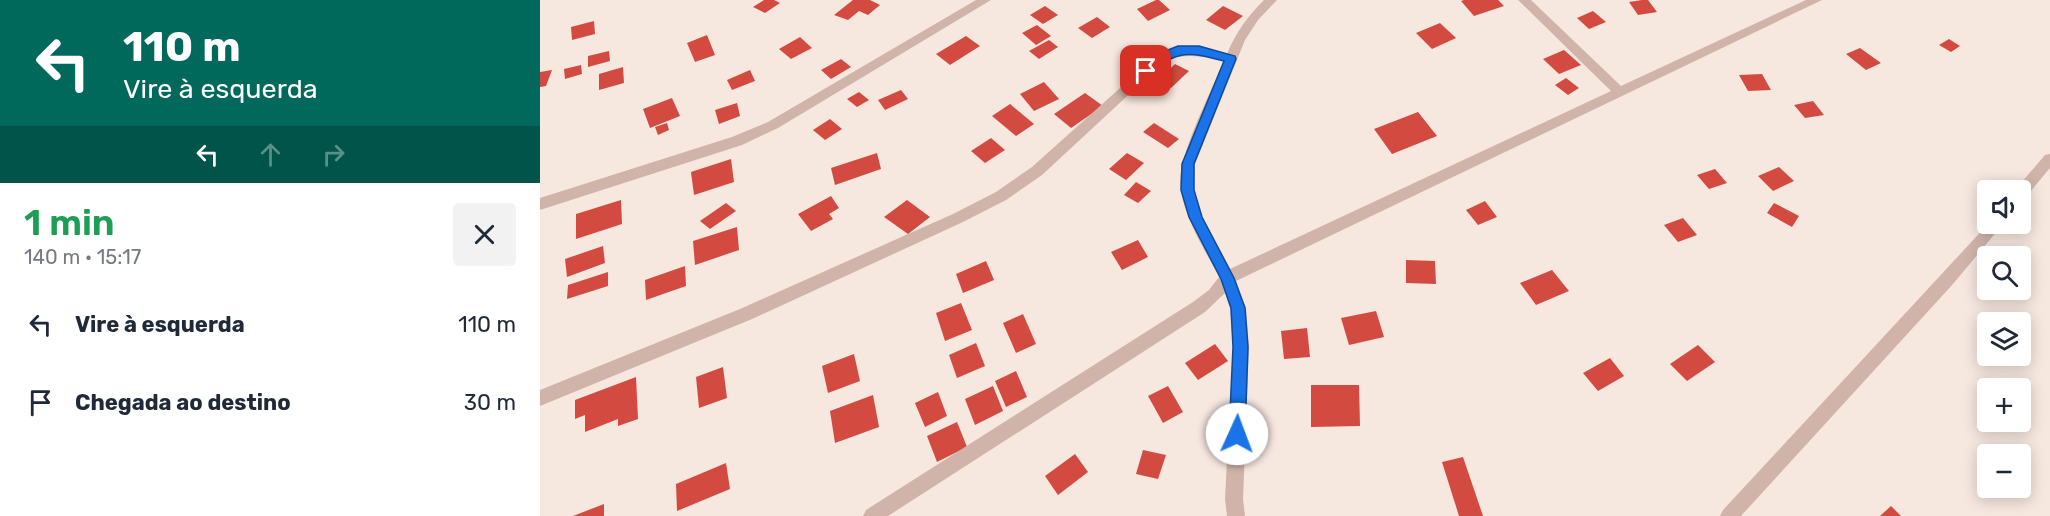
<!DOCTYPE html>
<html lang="pt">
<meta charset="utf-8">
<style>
:root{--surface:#fff;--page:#f2f2f3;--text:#1f2937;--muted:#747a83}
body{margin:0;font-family:Rubik,sans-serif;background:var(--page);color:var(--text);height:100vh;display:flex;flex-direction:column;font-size:22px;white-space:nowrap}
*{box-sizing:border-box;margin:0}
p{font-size:20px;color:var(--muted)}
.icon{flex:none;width:33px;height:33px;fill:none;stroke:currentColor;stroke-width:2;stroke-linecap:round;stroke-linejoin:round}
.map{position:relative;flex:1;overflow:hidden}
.details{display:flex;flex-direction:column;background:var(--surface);width:540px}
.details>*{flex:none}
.top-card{background:#00695c;color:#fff;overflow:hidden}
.tools{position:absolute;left:1437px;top:180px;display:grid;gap:12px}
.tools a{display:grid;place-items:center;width:54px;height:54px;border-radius:6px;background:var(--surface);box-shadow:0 3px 15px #0003;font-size:30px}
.pin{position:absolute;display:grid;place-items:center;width:51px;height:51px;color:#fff;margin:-26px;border-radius:12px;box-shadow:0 3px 9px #0006}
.me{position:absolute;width:66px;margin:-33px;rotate:2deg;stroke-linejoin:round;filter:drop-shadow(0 0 4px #0008)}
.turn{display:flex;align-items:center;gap:21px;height:126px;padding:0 24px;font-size:27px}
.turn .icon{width:78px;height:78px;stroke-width:2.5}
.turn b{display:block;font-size:42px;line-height:51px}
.lanes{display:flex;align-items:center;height:57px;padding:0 24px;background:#0003;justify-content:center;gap:30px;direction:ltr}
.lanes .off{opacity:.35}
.round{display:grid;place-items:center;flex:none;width:63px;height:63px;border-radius:6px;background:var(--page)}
.headline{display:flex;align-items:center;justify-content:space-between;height:102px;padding:0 24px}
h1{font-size:36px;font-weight:600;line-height:45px;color:#1e9e55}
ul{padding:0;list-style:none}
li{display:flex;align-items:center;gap:18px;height:78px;padding:0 24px}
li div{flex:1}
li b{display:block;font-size:22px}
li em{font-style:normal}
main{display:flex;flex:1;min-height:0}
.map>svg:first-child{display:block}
.building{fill:#d34a40}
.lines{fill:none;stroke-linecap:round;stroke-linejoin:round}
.minor{fill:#d0b4a9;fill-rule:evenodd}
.route{fill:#1a73e8;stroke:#114b97;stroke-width:1.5}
</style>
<main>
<section class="details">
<div class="top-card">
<div class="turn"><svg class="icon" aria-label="left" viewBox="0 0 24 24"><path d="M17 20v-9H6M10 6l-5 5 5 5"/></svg><div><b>110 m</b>Vire à esquerda</div></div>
<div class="lanes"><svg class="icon" aria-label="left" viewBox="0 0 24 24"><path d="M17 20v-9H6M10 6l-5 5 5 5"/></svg><svg class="icon off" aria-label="ahead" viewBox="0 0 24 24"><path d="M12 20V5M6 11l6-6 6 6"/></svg><svg class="icon off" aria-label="right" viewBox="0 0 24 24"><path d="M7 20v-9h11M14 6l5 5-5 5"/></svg></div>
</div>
<div class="headline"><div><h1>1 min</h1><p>140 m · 15:17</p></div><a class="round"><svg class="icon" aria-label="close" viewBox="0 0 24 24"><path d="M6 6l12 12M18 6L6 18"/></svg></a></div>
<ul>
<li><svg class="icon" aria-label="left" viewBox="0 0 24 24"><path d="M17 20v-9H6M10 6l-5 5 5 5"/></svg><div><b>Vire à esquerda</b></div><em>110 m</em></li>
<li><svg class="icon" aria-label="arrive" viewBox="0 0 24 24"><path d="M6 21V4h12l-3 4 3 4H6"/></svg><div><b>Chegada ao destino</b></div><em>30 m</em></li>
</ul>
</section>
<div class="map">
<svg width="1510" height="516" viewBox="0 0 1510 516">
<rect width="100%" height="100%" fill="#f6e7df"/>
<g class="building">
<polygon points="224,0 234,0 240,3 225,13 213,7"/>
<polygon points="313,0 330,0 340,5 328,15 319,11 308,20 294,15"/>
<polygon points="616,0 619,0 630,10 608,21 597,9"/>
<polygon points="924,0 958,0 964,6 934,16 921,1"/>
<polygon points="1102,0 1108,0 1117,12 1098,15 1089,2"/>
<polygon points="505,6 518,15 503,24 490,15"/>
<polygon points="683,6 703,16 685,30 666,20"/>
<polygon points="1053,11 1066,22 1049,29 1037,18"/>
<polygon points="557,17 570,27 552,38 538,28"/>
<polygon points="54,21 55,34 32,40 31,27"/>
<polygon points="900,23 916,38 892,49 876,33"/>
<polygon points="497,25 511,36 496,45 482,33"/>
<polygon points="167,35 175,55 155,62 147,43"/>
<polygon points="426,36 440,46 410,65 396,54"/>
<polygon points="260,37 272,48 251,59 239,49"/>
<polygon points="1409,39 1420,46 1411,52 1399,45"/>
<polygon points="509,40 518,47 499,59 489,51"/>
<polygon points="1320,48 1341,63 1326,70 1306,54"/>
<polygon points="1024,50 1041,65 1019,74 1003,59"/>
<polygon points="69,51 70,61 48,67 48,56"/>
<polygon points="301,59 311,67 291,79 281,70"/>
<polygon points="635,64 649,71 631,88 617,81"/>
<polygon points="41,65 42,74 25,79 24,69"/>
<polygon points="83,67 84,83 59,90 59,74"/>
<polygon points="12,70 6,86 0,87 0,72"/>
<polygon points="210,70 215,81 192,90 187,80"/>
<polygon points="1222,74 1231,90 1208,91 1199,75"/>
<polygon points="1026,78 1039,88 1028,95 1015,85"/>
<polygon points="504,82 519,99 494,111 480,94"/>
<polygon points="361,90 368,99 345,110 338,100"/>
<polygon points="319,92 329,100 317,107 307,99"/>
<polygon points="545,93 563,106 531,128 514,114"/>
<polygon points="132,98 140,116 110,128 103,109"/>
<polygon points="1273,101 1284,115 1265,118 1254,105"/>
<polygon points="197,103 200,116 179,124 175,110"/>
<polygon points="470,104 494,124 476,136 452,116"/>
<polygon points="878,112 897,136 852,154 834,129"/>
<polygon points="290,119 302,129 285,140 273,130"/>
<polygon points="127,123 129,130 118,135 115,127"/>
<polygon points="614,123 639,139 628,148 603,132"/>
<polygon points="451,138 465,150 445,163 431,151"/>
<polygon points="337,153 341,169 295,185 291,168"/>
<polygon points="587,153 604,163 586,180 569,169"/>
<polygon points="191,159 194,182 154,195 151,172"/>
<polygon points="1239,167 1254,181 1233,191 1218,176"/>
<polygon points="1175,169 1187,183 1169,189 1157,175"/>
<polygon points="596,182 611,191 598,203 584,195"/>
<polygon points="291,196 299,208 289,214 293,219 271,231 258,214"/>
<polygon points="81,200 82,224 36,239 36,214"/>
<polygon points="367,200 390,217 368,234 344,217"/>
<polygon points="945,201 957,217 938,225 926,210"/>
<polygon points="186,203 196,211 170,229 160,221"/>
<polygon points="1234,203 1259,216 1252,227 1227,213"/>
<polygon points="1143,218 1157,235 1138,242 1124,225"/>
<polygon points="197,227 199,250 155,265 153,241"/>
<polygon points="598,240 608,257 582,270 571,252"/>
<polygon points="63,246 65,263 27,277 25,259"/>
<polygon points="866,260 895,261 896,284 866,283"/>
<polygon points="446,261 454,280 423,293 416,274"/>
<polygon points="145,266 146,286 106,300 105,280"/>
<polygon points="1012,270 1029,291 996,305 980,283"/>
<polygon points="68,272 68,286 27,299 28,285"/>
<polygon points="421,303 432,330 405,341 396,313"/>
<polygon points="836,311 844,337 809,345 801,318"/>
<polygon points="483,314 496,344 476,353 463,323"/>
<polygon points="767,328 770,357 744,359 741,331"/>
<polygon points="436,343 445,366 417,378 409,355"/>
<polygon points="675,344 688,361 658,380 645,363"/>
<polygon points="1158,345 1175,362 1147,381 1130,364"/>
<polygon points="314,354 320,381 288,393 282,366"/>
<polygon points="1070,358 1084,376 1058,391 1043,373"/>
<polygon points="183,367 187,398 159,408 156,377"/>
<polygon points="476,371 487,397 466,407 455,381"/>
<polygon points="96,377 98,419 78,426 78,419 45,432 45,415 35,419 35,400"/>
<polygon points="771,385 819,385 820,426 771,427"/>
<polygon points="453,386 463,411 435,425 425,399"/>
<polygon points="628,386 643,412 623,423 608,396"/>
<polygon points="398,392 407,416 385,427 375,403"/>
<polygon points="333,395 339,427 295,443 290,411"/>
<polygon points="417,422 427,447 397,462 387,436"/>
<polygon points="603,450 626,455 618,479 596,474"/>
<polygon points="535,454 548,472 518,495 505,476"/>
<polygon points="923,457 943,516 919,516 902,462"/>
<polygon points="186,463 190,489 137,511 136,484"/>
<polygon points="64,504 64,516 33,516"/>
<polygon points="1351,506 1361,516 1340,516"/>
</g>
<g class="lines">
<g class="minor">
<polygon points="436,0 451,0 238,128 202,145 0,210 0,198 192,137 228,122"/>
<path d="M724 0H737L718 20 705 40 655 164 654 190 662 217 690 269 1071 91 978 0H991L1081 86 1266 0H1282L696 281 706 308 709 347 703 499 705 516H687L685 499 693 347 690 308 685 293 665 312 348 516H323L326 510 653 302 669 290 679 277C665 250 647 223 641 192 634 161 671 93 684 61 664 56 646 53 626 60L502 175 466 200 423 222 212 319 0 406V390L200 309 413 214 456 192 492 167 618 54 648 47 687 54C696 32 708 16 724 0Z"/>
<polygon points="1510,154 1510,168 1485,198 1480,199 1480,190 1475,190 1505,155"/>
<polygon points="1448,224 1463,224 1413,284 1201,516 1180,516 1183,510"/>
</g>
</g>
<path class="route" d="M638 46H659L695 56 696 59 654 164V190L662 217 694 278 705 308 708 347 705 434 703 439 697 441 692 439 689 434 693 347 691 308 681 279 649 217 641 190 642 164 684 61C650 52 637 49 610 74H602V68L618 54Z"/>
</svg>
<div class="tools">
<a><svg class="icon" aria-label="sound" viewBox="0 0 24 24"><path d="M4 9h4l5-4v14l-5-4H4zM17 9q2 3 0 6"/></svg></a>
<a><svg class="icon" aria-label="search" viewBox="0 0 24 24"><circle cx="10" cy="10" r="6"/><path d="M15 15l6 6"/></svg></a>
<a><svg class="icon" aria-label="layers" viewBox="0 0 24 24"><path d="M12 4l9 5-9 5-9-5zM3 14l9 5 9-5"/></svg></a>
<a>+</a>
<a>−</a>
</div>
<div class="pin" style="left:606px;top:71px;background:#d93025"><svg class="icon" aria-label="arrive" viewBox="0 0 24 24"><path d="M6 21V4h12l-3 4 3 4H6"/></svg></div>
<svg class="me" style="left:697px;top:434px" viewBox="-20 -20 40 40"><circle r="19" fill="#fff"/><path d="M0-13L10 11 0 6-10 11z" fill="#1a73e8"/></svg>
</div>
</main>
